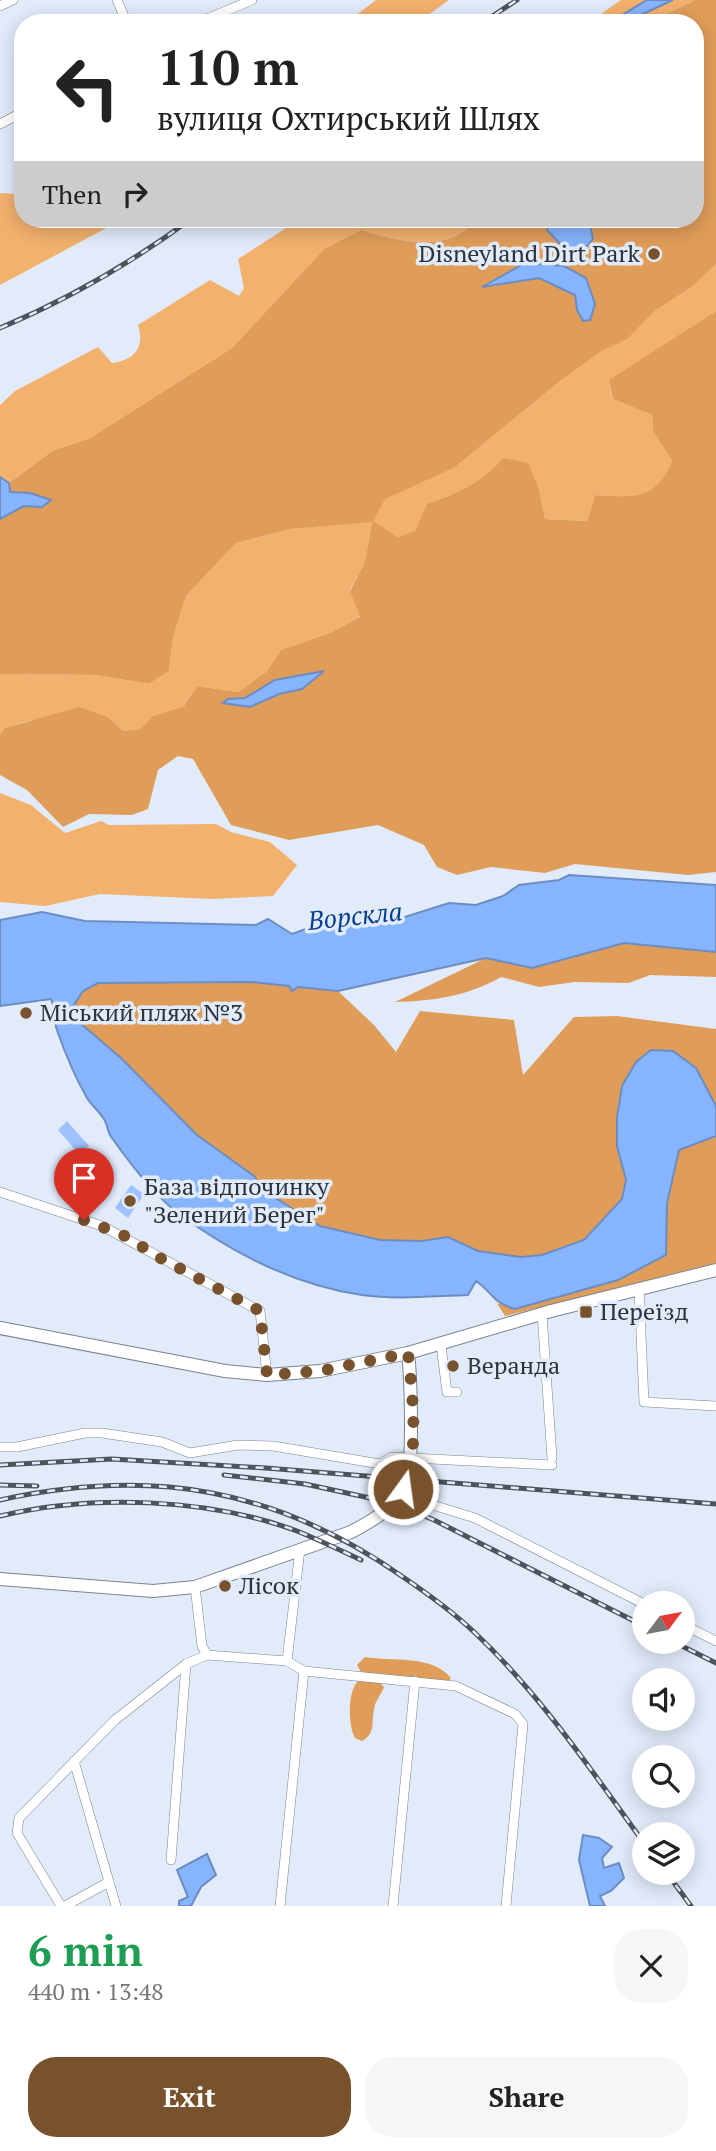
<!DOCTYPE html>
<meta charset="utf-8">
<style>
:root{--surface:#fff;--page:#f6f6f6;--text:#222;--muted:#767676;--accent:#77522d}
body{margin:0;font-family:"PT Serif",serif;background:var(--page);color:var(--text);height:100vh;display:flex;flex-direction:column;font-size:26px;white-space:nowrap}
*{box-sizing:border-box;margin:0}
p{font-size:23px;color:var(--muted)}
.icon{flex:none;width:38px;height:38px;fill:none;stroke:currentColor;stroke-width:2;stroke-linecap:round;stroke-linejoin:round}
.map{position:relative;height:1906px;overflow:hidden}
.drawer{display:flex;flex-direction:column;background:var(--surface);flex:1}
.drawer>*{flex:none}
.top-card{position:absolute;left:14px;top:14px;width:690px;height:214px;border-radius:28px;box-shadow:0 4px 18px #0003;background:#fff;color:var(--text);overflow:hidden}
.needle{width:46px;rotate:58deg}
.tools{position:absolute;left:632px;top:1591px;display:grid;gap:14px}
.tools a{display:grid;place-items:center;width:63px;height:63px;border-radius:50%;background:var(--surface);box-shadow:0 4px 18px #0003;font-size:35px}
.pin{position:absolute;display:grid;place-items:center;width:60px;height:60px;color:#fff;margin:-72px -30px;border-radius:50% 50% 50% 0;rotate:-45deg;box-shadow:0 0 7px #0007}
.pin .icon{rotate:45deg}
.me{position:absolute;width:77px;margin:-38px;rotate:14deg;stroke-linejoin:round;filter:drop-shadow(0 0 5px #0008)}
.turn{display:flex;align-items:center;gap:24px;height:147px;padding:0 28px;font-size:32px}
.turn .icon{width:91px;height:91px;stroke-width:2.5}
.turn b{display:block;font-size:49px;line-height:60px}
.then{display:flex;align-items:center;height:66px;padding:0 28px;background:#0003;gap:14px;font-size:26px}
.round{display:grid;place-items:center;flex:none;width:74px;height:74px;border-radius:28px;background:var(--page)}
.headline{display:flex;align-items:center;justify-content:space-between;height:119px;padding:0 28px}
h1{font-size:42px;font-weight:700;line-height:52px;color:#1e9e55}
.cta{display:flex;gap:14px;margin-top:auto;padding:14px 28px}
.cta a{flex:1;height:80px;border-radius:28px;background:var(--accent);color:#fff;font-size:28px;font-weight:700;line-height:80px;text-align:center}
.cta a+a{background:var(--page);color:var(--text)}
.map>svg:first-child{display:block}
.green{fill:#f3b16e}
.forest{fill:#e09d59}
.water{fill:#86b4fd;stroke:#6c8dc2;stroke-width:2}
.building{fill:#9dc2fd}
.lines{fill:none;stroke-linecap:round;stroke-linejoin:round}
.street-casing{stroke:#7b8390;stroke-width:10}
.secondary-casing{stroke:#7b8390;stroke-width:14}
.street{stroke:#fff;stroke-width:9}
.secondary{stroke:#fff;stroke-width:12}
.rail-casing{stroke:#4e525a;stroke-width:5}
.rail{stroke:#e1ebfa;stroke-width:2.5;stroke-dasharray:8;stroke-linecap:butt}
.route{stroke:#77522d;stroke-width:12;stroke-dasharray:0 21.6}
.poi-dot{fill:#77522d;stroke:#e1ebfa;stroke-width:2.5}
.labels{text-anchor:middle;stroke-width:7;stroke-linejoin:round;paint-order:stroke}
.poi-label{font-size:24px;fill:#2f3238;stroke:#e1ebfa;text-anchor:start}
.water-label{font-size:26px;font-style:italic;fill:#063f91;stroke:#e1ebfa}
</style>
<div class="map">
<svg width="716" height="1906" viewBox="0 0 716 1906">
<rect width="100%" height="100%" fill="#e1ebfa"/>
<g class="green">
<polygon points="376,0 449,0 417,23 327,23 328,17 346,23"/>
<polygon points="621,0 695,0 649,23 588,23"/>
<polygon points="23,186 23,219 123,219 0,285 0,193 16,194"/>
<path d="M300 219H475C450 256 395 240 361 230L324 249 232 348 90 438 52 451 9 483 0 477V405L15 391 98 347 112 363C135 360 145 347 138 325L210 280 239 296 244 288 238 259Z"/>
<path d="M716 264V311L609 381 613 399 652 415 653 431 672 461C655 501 633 497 595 495L587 521 545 519 539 489 503 458C480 484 459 492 427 504L416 531 398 537 372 522 365 562 350 590 360 617 332 632 281 650 266 672 238 692 197 686 184 706 153 716 140 729 123 731 108 717C80 718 18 713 0 735V674L97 675 149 684 169 671 173 638 186 596 236 543 291 529 372 521 384 499 454 468 559 382 602 351 627 338 655 311 693 286Z"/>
<polygon points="0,793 31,805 65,833 101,821 109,825 216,824 231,832 270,842 297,865 273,896 213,899 100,894 45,906 0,902"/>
</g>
<g class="forest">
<path d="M695 0H716V264L693 286 655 311 627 339 602 351 559 382 454 468 385 499 373 521 398 537 415 531 427 504C459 492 480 484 503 458L528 463 539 489 545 519 587 521 595 495C633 497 655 501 672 461L653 431 652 415 613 399 609 380 716 311V872L688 875 575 864 545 873 491 867 457 875 437 867 424 845 378 825 289 840 231 825 193 759 178 756 158 770 148 809 132 815 89 814 63 827 27 790 0 775V735L5 728 79 707 108 717 123 731 140 729 153 716 184 706 197 686 238 692 266 672 281 650 332 632 360 617 350 591 365 562 372 522 291 529 236 543 186 596 173 638 169 671 149 684 97 675 0 674V477L9 483 52 451 90 438 232 348 324 249 361 230C395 240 450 256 475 219H695V23H649Z"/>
<path d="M624 943 716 952V977L650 975 629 983 575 982 539 987 501 977C468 996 434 1001 395 1002L486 958 532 968Z"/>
<polygon points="251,982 338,991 374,1025 396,1052 420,1011 514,1020 523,1075 574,1017 617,1016 716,1029 716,1108 696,1068 636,1062 622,1086 617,1117 617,1146 626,1181 622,1199 584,1240 542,1255 521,1257 478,1251 448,1237 422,1241 380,1240 320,1226 266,1192 254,1176 197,1135 121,1058 80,1023 74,1005 83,991 98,983"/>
<polygon points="716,1136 716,1263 505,1316 488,1289 498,1304 665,1255 667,1203 679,1150"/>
<path d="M365 1657C393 1662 431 1654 451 1678L447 1683 362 1674 357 1665Z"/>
<path d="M359 1680 379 1682 384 1687C381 1695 375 1701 374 1709 371 1724 376 1733 362 1741L355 1738C348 1725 347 1690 359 1680Z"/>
</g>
<g class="water">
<path d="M647 0H673C652 9 630 23 609 23Z"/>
<polygon points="552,219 589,219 593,239 582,252 565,249 547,230"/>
<polygon points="525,263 564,266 586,278 595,304 590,320 583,321 577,310 575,295 539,278 482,287"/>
<polygon points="0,477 9,483 10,492 30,493 51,500 42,507 24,506 0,519"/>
<polygon points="324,671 302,689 279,694 250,707 223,703 228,699 245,698 275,680"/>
<path d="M569 875 716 885V952L624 943 532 968 486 958 338 991 298 987 292 991 289 986 251 982 98 983 83 991 74 1005 80 1023 121 1058 197 1135 254 1176 266 1192 320 1226 380 1240 422 1241 448 1237 478 1251 521 1257 542 1255 584 1240 622 1199 626 1180 617 1146V1117L622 1086 636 1062 651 1050 673 1051 696 1068 716 1106V1136L679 1150 667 1203 666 1255 618 1280 515 1309C493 1303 493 1293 476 1281L468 1295C433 1296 397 1300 362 1295 298 1286 235 1254 183 1217 156 1198 131 1165 112 1138 107 1132 108 1125 104 1119 99 1111 92 1106 87 1098 75 1077 65 1053 57 1030 53 1020 56 1010 51 999L0 1006V920L42 912 85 921 256 925 268 919 292 934 325 922H389L449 903 476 905 503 896 519 885 559 880Z"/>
<polygon points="583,1835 599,1838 612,1847 602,1858 604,1868 619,1863 624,1878 611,1891 600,1896 605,1906 590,1906 579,1860"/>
<polygon points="207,1854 216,1875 201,1887 191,1906 179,1906 179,1901 188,1897 177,1870"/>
</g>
<g class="building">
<polygon points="67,1121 89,1146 79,1154 58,1130"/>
<polygon points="131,1185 144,1194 128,1218 115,1208"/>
</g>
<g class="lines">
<g class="street-casing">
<g id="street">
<polyline points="117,0 127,23"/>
<polyline points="0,6 13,0"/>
<polyline points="197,23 252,0"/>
<polyline points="0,124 23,112"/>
<polyline points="0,1192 102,1226 260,1311 267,1375"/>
<polyline points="639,1289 644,1402 716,1406"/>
<polyline points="542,1314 552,1458"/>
<polyline points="441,1345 447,1392 457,1392"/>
<polyline points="0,1447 17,1447 85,1433 102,1433 162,1442 190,1453 238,1445 273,1446 380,1464 392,1457 552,1465"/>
<polyline points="400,1495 475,1518 644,1604"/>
<polyline points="195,1587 202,1646 207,1655"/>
<polyline points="682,1624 716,1641"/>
<polyline points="287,1661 300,1549"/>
<polyline points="74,1761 116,1906"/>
<polyline points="171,1860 186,1664"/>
<polyline points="61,1906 17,1833 19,1818 115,1720 186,1664 207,1655 287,1661 304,1671 456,1686 515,1714 523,1724 506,1906"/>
<polyline points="65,1906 109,1882"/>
<polyline points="280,1906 304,1671"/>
<polyline points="393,1906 415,1681"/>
</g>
</g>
<g class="secondary-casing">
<g id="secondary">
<polyline points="0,1328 225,1371 267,1375 320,1371 408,1353 551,1311 716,1270"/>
<path d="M0 1579 153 1591 195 1587 351 1532C405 1504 411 1487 411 1429 411 1404 411 1379 408 1353"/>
</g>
</g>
<use href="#street" class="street"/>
<use href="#secondary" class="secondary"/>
<g class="rail-casing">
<g id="rail">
<polyline points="482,23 517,0"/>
<path d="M0 328C69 299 131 263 191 219"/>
<polyline points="0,1465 112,1459 266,1468 716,1504"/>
<polyline points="224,1475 305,1484 393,1503 434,1520 644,1626"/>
<polyline points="0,1485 37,1486"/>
<path d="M0 1500C151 1467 276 1488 403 1577 428 1594 453 1612 474 1632 540 1694 591 1770 644 1843"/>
<path d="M0 1516C92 1494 208 1498 297 1531 319 1540 340 1550 361 1560"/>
<polyline points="674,1642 716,1663"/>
<polyline points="666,1872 691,1906"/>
</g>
</g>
<use href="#rail" class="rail"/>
</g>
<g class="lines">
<path class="route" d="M84 1220 125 1236 162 1259 260 1311 267 1375 320 1371 408 1353C412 1391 420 1455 403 1489"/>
</g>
<g class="poi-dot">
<circle cx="654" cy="254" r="7"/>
<circle cx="26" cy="1013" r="7"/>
<circle cx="130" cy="1201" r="7"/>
<rect x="579" y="1305" width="14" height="14" rx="3.5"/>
<circle cx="453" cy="1366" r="7"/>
<circle cx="225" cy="1586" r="7"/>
</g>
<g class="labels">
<g class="poi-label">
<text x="640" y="262" text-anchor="end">Disneyland Dirt Park</text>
<text x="40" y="1021">Міський пляж №3</text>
<text x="144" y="1195">База відпочинку<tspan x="144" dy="28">"Зелений Берег"</tspan></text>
<text x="600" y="1320">Переїзд</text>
<text x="467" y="1374">Веранда</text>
<text x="239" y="1594">Лісок</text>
</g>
<g class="water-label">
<text transform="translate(355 916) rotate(-6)" y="9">Ворскла</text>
</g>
</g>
</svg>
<div class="tools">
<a><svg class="needle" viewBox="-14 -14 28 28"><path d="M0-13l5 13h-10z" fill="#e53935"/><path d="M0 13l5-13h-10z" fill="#767676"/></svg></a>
<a><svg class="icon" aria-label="sound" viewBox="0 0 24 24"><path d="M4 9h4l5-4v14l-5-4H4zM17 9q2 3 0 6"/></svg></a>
<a><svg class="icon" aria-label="search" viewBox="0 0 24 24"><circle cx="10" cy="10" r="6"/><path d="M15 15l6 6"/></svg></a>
<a><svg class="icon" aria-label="layers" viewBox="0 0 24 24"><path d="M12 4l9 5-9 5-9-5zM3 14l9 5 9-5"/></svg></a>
</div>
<div class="pin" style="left:84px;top:1220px;background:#d93025"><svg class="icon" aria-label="arrive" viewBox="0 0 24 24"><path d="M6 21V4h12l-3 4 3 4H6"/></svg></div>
<svg class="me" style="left:403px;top:1489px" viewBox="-20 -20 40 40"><circle r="17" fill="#77522d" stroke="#fff" stroke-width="3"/><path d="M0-11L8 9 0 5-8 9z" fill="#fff"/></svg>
<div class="top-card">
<div class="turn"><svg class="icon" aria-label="left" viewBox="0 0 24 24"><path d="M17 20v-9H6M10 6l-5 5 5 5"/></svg><div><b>110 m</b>вулиця Охтирський Шлях</div></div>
<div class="then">Then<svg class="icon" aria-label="right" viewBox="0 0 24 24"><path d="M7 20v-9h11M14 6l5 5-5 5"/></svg></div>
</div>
</div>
<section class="drawer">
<div class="headline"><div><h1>6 min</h1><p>440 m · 13:48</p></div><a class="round"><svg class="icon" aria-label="close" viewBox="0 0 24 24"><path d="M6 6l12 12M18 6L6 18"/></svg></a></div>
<div class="cta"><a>Exit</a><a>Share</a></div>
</section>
